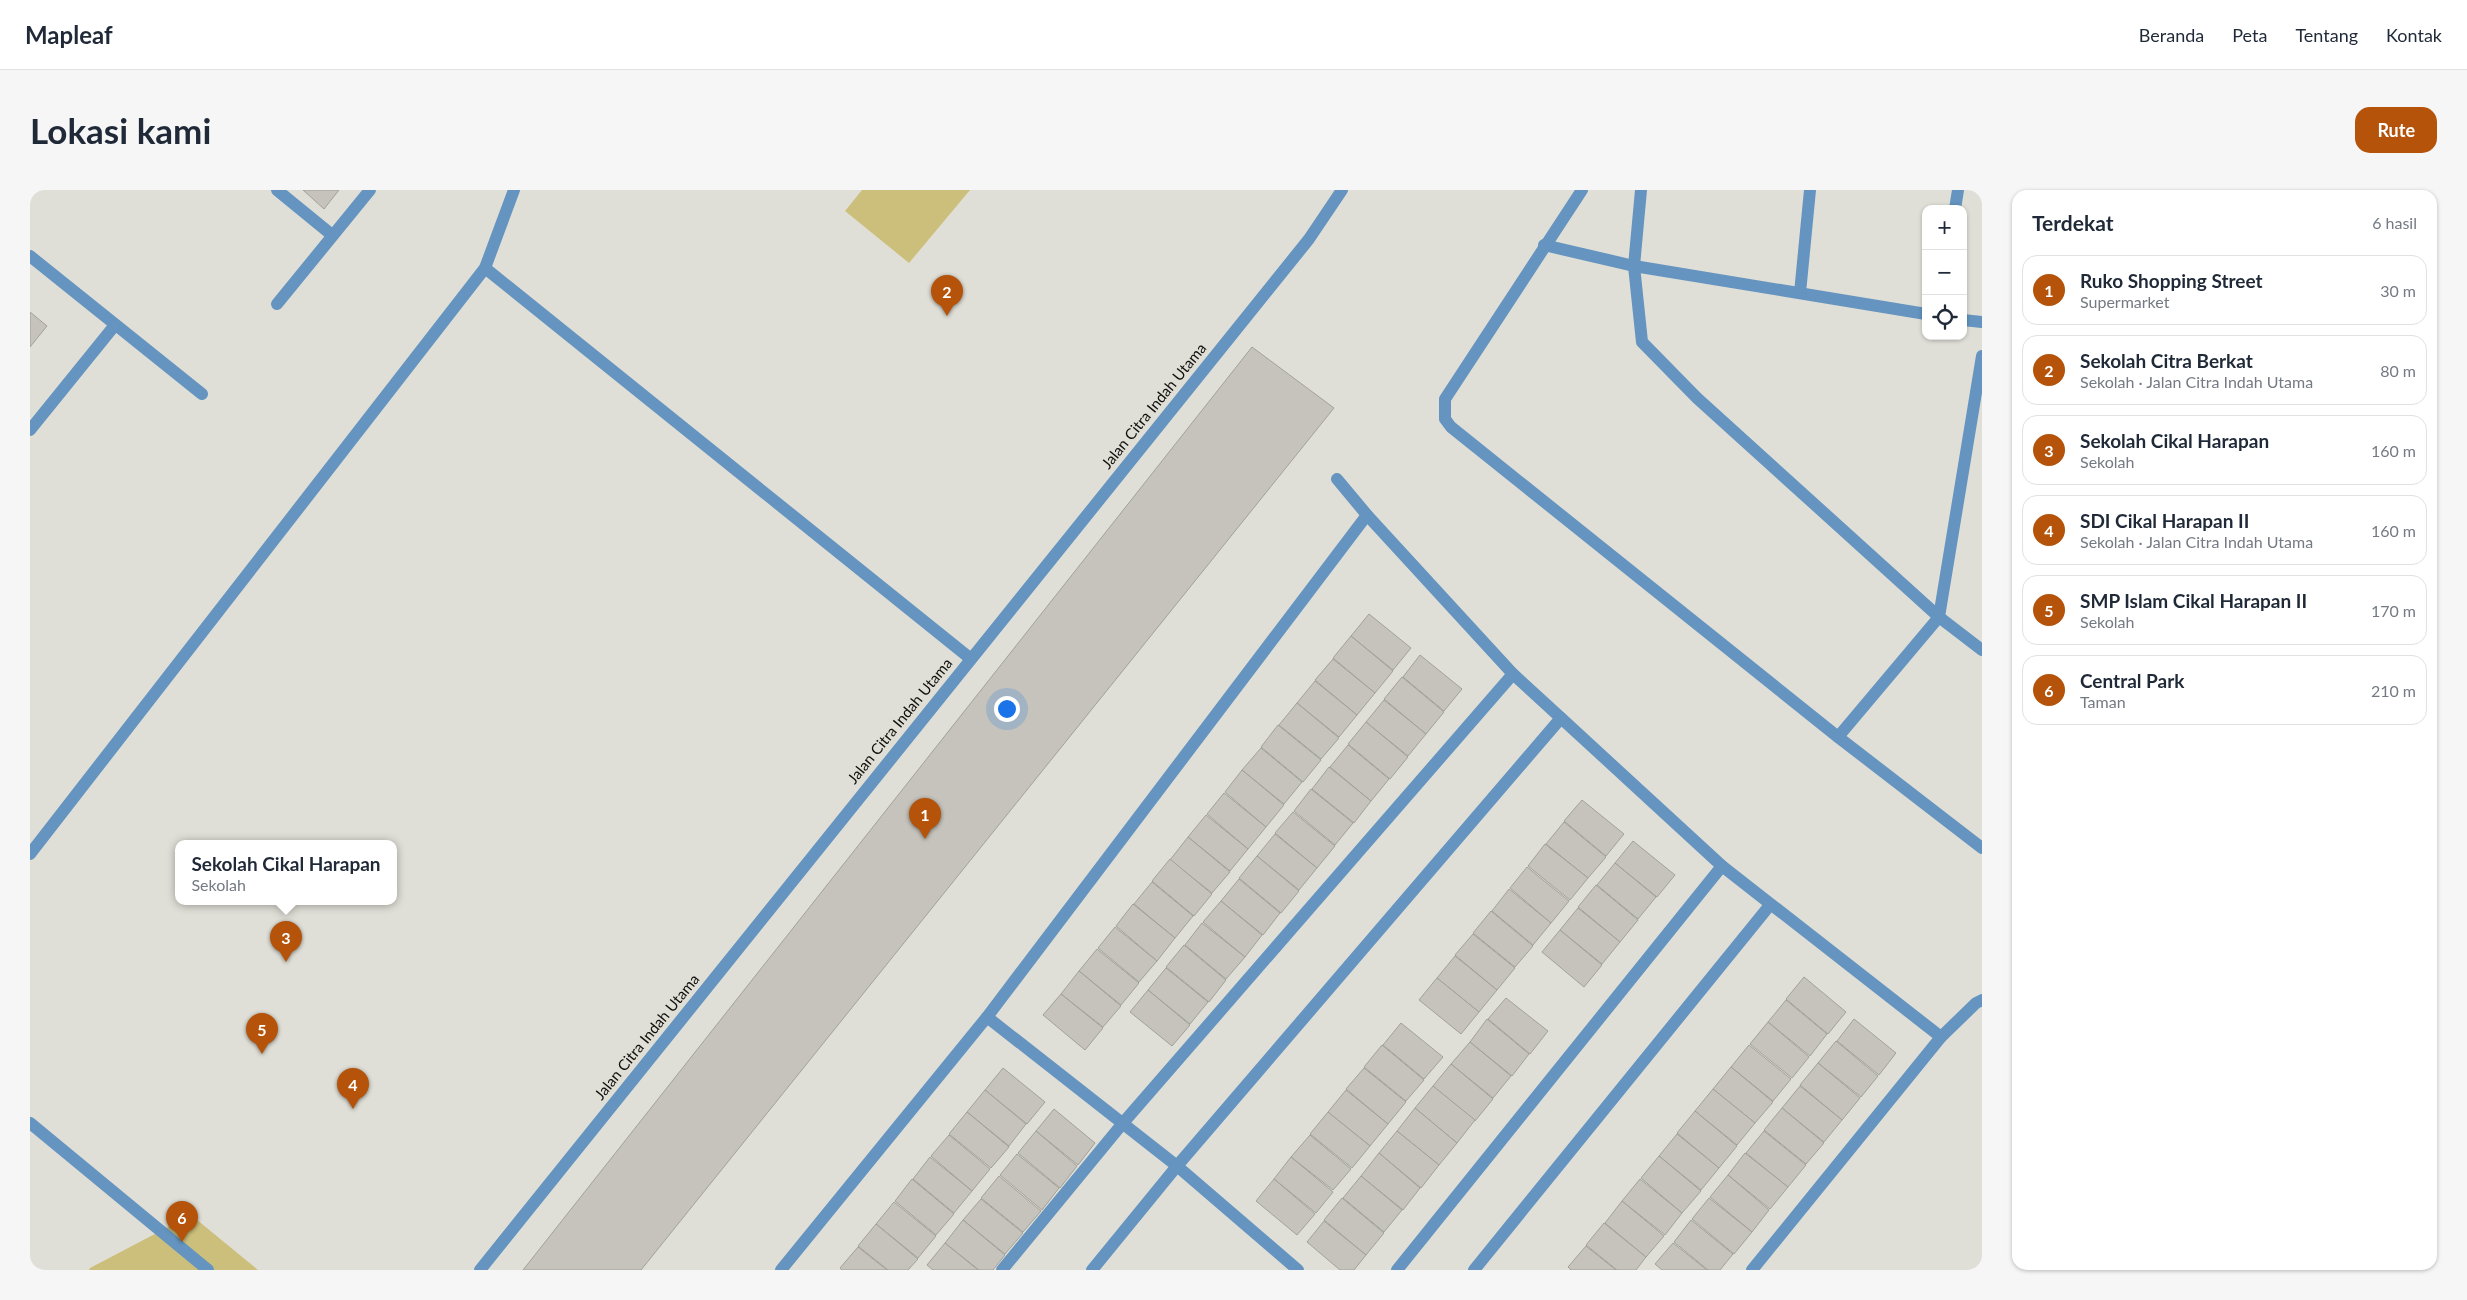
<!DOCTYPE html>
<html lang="id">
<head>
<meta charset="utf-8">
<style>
  body { margin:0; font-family:Lato,sans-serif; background:#f6f6f7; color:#1f2937 }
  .controls { position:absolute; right:15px; top:15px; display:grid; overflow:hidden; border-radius:10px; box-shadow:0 1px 4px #0004 }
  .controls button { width:45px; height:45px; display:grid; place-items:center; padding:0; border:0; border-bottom:1px solid #e0e1e3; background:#fff; color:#1f2937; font:25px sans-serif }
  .you { position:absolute; left:976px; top:518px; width:18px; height:18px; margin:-12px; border:4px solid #fff; border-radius:50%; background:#1a73e8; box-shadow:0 0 0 8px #1a73e833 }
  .badge { display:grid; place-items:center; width:32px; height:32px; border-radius:50%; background:#b45309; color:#fff; font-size:16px; font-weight:700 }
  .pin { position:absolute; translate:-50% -41px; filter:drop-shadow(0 1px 2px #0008) }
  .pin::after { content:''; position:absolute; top:26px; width:18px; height:15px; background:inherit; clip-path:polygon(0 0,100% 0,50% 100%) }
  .popup { position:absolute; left:145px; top:650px; width:222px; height:65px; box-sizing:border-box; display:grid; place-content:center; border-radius:10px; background:#fff; filter:drop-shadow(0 1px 4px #0005); font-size:16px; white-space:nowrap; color:#747a83 }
  .popup b { font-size:19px; color:#1f2937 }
  .popup::after { content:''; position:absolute; left:50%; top:100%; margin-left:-10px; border:10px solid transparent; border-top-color:#fff }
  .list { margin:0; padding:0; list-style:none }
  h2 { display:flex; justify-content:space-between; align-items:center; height:65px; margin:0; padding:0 20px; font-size:21px }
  h2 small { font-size:16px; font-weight:400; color:#747a83 }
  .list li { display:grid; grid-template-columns:32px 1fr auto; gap:15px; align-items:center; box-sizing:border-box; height:70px; margin:0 10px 10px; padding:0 10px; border:1px solid #e0e1e3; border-radius:15px }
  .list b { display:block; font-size:19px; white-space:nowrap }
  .list p { margin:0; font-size:16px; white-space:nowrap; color:#747a83 }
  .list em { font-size:16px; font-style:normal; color:#747a83 }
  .icon { flex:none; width:28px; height:28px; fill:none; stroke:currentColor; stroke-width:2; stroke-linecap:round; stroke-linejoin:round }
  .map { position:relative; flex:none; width:1952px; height:1080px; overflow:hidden; border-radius:15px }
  header { display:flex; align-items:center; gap:30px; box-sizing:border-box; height:70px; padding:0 25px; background:#fff; border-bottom:1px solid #e0e1e3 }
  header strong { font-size:24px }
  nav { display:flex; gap:28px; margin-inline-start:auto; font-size:18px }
  .intro { display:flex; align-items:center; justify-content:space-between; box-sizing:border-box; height:120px; padding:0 30px }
  h1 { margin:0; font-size:35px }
  .button { padding:12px 22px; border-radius:15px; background:#b45309; color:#fff; font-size:18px; font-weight:700 }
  main { display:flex; gap:30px; padding:0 30px }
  aside { flex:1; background:#fff; border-radius:15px; box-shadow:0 1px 4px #0004 }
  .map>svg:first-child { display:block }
  .green { fill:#ccbf7c }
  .building { fill:#c5c3bb; stroke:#a2a199 }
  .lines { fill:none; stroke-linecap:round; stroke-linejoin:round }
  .lane { stroke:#6494bf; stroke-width:12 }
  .street { stroke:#6494bf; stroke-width:12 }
  .labels { text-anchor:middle; stroke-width:4; stroke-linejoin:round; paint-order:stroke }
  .street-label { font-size:15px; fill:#100f0c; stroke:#e0dfd7 }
</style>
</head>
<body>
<header>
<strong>Mapleaf</strong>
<nav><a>Beranda</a><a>Peta</a><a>Tentang</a><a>Kontak</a></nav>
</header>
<div class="intro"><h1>Lokasi kami</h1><a class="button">Rute</a></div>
<main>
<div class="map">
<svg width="1952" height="1080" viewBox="0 0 1952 1080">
  <rect width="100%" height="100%" fill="#e0dfd7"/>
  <g class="green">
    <path d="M832,0h108l-61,73 -64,-52z"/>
    <path d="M161,1025l67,55h-169l1,-2z"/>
  </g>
  <g class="building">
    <path d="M273,0h36l-15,19z"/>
    <path d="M0,122l17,14 -17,21z"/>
    <path d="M1222,157l82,61 -693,862h-118z"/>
    <path d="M1339,424l42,34 -18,22 -42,-34z"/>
    <path d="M1321,446l42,35 -18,22 -42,-35z"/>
    <path d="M1390,465l42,34 -18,22 -41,-34z"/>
    <path d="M1303,469l42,34 -18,22 -42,-35z"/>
    <path d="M1372,487l42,35 -18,22 -42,-35z"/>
    <path d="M1285,491l42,34 -18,22 -42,-34z"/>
    <path d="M1354,510l42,34 -18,22 -42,-34z"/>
    <path d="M1267,513l42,35 -18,21 -42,-34z"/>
    <path d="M1336,532l42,35 -18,22 -42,-35z"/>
    <path d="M1248,535l43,35 -18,22 -42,-35z"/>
    <path d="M1318,555l41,34 -18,22 -41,-34z"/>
    <path d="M1231,558l41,34 -18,22 -42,-34z"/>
    <path d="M1299,577l42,34 -17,22 -42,-34z"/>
    <path d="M1212,580l42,35 -18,22 -41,-35z"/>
    <path d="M1281,599l42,34 -18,22 -41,-34z"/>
    <path d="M1194,603l42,34 -18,22 -41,-35z"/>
    <path d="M1552,610l42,34 -18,22 -42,-35z"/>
    <path d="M1263,622l42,34 -18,22 -42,-35z"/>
    <path d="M1176,625l42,34 -18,22 -42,-34z"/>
    <path d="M1534,632l42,35 -18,21 -42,-34z"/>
    <path d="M1245,644l42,34 -18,22 -42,-34z"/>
    <path d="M1158,647l42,35 -18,21 -42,-33z"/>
    <path d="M1603,651l42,34 -18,22 -42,-34z"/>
    <path d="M1515,654l43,34 -18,22 -42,-34z"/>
    <path d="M1227,666l42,35 -18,22 -42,-35z"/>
    <path d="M1140,669l42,35 -18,22 -42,-35z"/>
    <path d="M1585,673l41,34 -18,22 -41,-34z"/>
    <path d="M1497,677l42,34 -18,22 -41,-35z"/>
    <path d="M1209,689l41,34 -17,22 -42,-34z"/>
    <path d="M1122,692l41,34 -18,22 -41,-34z"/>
    <path d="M1566,695l42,35 -18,22 -42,-35z"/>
    <path d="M1479,699l42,34 -18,22 -41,-34z"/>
    <path d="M1191,711l41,34 -17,22 -42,-35z"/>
    <path d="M1103,714l42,34 -18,23 -41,-35z"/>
    <path d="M1548,718l42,34 -18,22 -42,-34z"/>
    <path d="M1461,721l42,35 -18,21 -42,-34z"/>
    <path d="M1172,733l43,34 -19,22 -41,-34z"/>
    <path d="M1085,737l42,34 -18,21 -41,-34z"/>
    <path d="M1530,740l42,35 -18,22 -42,-35z"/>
    <path d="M1443,744l42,34 -18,22 -42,-35z"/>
    <path d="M1154,755l42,35 -17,22 -43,-35z"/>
    <path d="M1067,759l42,34 -18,22 -42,-34z"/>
    <path d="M1425,766l42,34 -18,22 -42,-34z"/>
    <path d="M1136,778l42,34 -18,22 -42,-34z"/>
    <path d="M1049,781l42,35 -18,21 -42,-33z"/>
    <path d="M1774,787l42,35 -18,22 -42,-35z"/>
    <path d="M1407,788l42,34 -18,22 -42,-34z"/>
    <path d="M1118,800l42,35 -18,21 -42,-34z"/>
    <path d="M1031,804l42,34 -18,22 -42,-35z"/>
    <path d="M1476,808l42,33 -18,23 -42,-35z"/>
    <path d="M1756,810l41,34 -17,22 -42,-34z"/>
    <path d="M1457,829l42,35 -17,22 -42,-34z"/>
    <path d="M1824,829l42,34 -17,22 -42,-34z"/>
    <path d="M1738,832l41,35 -17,21 -42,-34z"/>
    <path d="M1371,833l42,34 -19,22 -41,-34z"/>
    <path d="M1806,851l42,35 -17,21 -43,-34z"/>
    <path d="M1440,852l41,34 -18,22 -42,-34z"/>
    <path d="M1352,855l42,35 -18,21 -42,-34z"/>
    <path d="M1719,855l42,34 -18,22 -42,-34z"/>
    <path d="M1788,873l42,35 -18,22 -42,-35z"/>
    <path d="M1421,874l42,35 -18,22 -42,-35z"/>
    <path d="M1701,877l42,35 -18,21 -42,-34z"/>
    <path d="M973,878l42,34 -18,22 -42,-34z"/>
    <path d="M1334,878l42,34 -18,22 -42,-35z"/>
    <path d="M1403,896l42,34 -18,23 -42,-35z"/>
    <path d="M1770,896l42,34 -18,22 -42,-34z"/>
    <path d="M1683,899l42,34 -18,22 -42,-34z"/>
    <path d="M955,900l41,34 -17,22 -42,-34z"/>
    <path d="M1316,900l42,34 -18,22 -42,-34z"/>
    <path d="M1385,918l42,35 -18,22 -42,-34z"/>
    <path d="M1752,918l42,35 -18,21 -42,-34z"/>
    <path d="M1024,919l41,34 -17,22 -42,-34z"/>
    <path d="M1665,921l42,35 -18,22 -42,-35z"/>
    <path d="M937,922l42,35 -18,21 -42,-34z"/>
    <path d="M1298,922l42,34 -18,22 -42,-34z"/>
    <path d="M1006,941l41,35 -17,22 -42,-35z"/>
    <path d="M1367,941l42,34 -18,23 -42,-35z"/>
    <path d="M1734,941l42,34 -18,22 -42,-34z"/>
    <path d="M1647,944l42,34 -18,22 -42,-34z"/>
    <path d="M919,945l41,34 -18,22 -41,-35z"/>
    <path d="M1280,945l41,34 -18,21 -42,-33z"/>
    <path d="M1349,963l41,35 -17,22 -42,-34z"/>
    <path d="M1715,963l43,34 -18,22 -42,-34z"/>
    <path d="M987,964l42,34 -17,22 -42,-35z"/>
    <path d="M1629,966l42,35 -19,22 -41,-35z"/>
    <path d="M900,967l42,34 -18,22 -41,-34z"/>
    <path d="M1261,967l42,35 -17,21 -42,-34z"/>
    <path d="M1698,985l41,35 -17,22 -42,-35z"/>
    <path d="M969,986l42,35 -18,21 -42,-34z"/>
    <path d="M1331,986l41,34 -18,22 -41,-34z"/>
    <path d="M882,989l42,35 -18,21 -41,-34z"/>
    <path d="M1244,989l41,35 -18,21 -41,-34z"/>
    <path d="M1610,989l42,34 -17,22 -43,-34z"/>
    <path d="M1312,1008l42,35 -18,22 -42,-35z"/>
    <path d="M1679,1008l43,34 -18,22 -42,-35z"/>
    <path d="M951,1009l42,34 -18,21 -42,-34z"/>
    <path d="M1592,1011l42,35 -18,21 -41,-34z"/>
    <path d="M864,1012l42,34 -18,22 -42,-34z"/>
    <path d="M933,1030l42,35 -12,15h-14l-34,-27z"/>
    <path d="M1661,1030l42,34 -13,16h-12l-34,-28z"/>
    <path d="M1294,1031l42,34 -12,15h-14l-33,-28z"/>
    <path d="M1574,1033l42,34 -10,13h-19l-31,-25z"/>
    <path d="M846,1034l42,35 -10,11h-20l-30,-24z"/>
    <path d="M915,1053l33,27h-45l-6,-5z"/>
    <path d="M1643,1053l34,27h-45l-7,-6z"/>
    <path d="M1556,1056l30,24h-45l-3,-3z"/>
    <path d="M828,1057l29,23h-45l-2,-2z"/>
  </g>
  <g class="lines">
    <g class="lane">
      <path d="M455,78l29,-78"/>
      <path d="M0,664l455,-586 486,391"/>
      <path d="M0,933l178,147"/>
    </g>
    <g class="street">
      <path d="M247,0l55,45"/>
      <path d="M1552,0l-137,209v20l6,8 387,310 144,111"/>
      <path d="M1611,0l-7,76 8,76 55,56 242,219 43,33"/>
      <path d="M1925,19l3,-19"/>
      <path d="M1514,55l90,21 292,48"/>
      <path d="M0,66l172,138"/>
      <path d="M1770,103l10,-103"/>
      <path d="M247,114l93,-114"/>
      <path d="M1933,130l19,2"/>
      <path d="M0,240l85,-105"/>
      <path d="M1307,289l30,36 146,159 48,44 161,148 219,171"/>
      <path d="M1808,547l101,-120 43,-261"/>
      <path d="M957,827l190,149 121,104"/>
      <path d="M450,1080l829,-1031 33,-49"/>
      <path d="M751,1080l206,-253 380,-502"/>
      <path d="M972,1080l121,-147 390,-449"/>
      <path d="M1062,1080l85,-104 384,-448"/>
      <path d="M1367,1080l325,-404"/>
      <path d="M1444,1080l296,-365"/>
      <path d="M1722,1080l189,-233 35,-34 6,-3"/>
    </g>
  </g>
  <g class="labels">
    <g class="street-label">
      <text transform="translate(1124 216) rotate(-51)" y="5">Jalan Citra Indah Utama</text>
      <text transform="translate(870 531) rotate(-51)" y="5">Jalan Citra Indah Utama</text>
      <text transform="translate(617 847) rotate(-51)" y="5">Jalan Citra Indah Utama</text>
    </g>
  </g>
</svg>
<div class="controls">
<button>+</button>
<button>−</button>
<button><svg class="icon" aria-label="locate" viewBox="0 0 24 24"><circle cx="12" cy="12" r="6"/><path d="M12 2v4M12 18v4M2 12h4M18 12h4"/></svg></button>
</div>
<div class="you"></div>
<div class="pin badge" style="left:895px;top:649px">1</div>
<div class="pin badge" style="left:917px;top:126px">2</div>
<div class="pin badge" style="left:256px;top:772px">3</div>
<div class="popup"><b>Sekolah Cikal Harapan</b>Sekolah</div>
<div class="pin badge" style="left:323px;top:919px">4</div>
<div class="pin badge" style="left:232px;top:864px">5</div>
<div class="pin badge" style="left:152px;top:1052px">6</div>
</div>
<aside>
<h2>Terdekat<small>6 hasil</small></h2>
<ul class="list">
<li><span class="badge">1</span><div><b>Ruko Shopping Street</b><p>Supermarket</p></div><em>30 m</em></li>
<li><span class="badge">2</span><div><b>Sekolah Citra Berkat</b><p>Sekolah · Jalan Citra Indah Utama</p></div><em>80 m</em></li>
<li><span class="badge">3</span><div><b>Sekolah Cikal Harapan</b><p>Sekolah</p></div><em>160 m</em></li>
<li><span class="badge">4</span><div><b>SDI Cikal Harapan II</b><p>Sekolah · Jalan Citra Indah Utama</p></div><em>160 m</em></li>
<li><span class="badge">5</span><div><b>SMP Islam Cikal Harapan II</b><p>Sekolah</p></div><em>170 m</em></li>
<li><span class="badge">6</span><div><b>Central Park</b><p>Taman</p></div><em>210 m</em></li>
</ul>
</aside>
</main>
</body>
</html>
